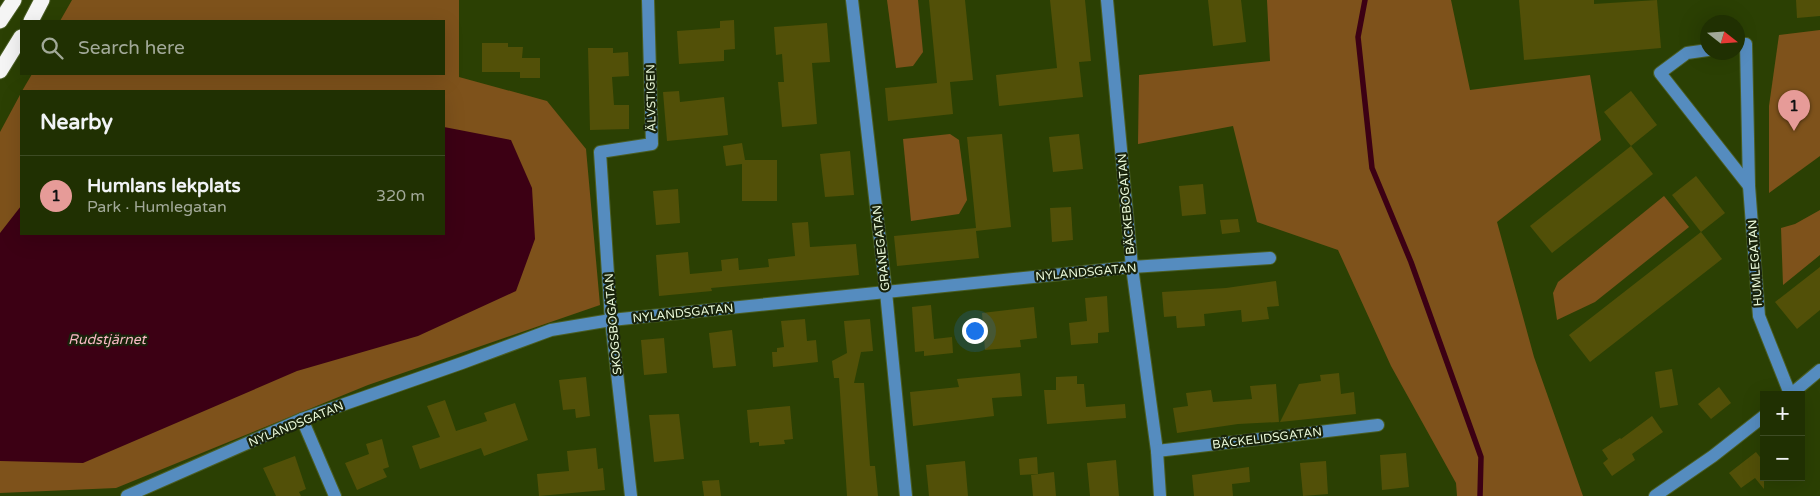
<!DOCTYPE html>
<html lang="en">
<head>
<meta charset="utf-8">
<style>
  body { margin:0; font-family:"Varela Round",sans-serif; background:#2d3c11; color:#f1f3f6 }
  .controls { position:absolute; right:15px; bottom:15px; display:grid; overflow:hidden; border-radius:0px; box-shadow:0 5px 20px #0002 }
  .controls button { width:45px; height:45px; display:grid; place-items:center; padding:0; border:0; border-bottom:1px solid #3d4b24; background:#203002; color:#f1f3f6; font:25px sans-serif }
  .compass { position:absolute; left:1700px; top:15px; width:45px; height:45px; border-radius:50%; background:#203002; box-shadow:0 5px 20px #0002; rotate:107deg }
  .you { position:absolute; left:974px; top:330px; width:18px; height:18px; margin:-12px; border:4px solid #fff; border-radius:50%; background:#1a73e8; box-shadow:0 0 0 8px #1a73e833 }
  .badge { display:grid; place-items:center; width:32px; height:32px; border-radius:50%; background:#e69b98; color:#111; font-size:16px; font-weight:700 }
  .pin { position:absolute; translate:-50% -41px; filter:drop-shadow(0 1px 2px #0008) }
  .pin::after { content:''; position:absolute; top:26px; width:18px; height:15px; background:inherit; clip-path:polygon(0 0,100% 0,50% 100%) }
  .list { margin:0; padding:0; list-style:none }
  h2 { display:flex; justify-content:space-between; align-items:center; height:65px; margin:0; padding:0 20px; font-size:21px }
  h2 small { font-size:16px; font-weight:400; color:#a2a999 }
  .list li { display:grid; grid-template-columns:32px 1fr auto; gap:15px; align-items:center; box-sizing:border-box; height:80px; padding:0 20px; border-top:1px solid #3d4b24 }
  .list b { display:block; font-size:19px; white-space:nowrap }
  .list p { margin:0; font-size:16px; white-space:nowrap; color:#a2a999 }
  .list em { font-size:16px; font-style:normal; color:#a2a999 }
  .icon { flex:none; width:28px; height:28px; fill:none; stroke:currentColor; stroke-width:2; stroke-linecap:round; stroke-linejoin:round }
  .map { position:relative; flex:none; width:1820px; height:496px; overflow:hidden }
  .search { position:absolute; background:#203002; box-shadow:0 5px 20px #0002; left:20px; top:20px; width:425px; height:55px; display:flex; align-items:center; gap:12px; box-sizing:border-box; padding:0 18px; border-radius:0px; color:#a2a999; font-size:19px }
  .panel { position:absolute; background:#203002; box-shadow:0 5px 20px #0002; left:20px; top:90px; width:425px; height:145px; border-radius:0px }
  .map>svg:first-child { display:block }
  .green { fill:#7e521b }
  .water { fill:#3c0014 }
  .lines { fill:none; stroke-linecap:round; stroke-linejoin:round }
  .stream { stroke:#3c0014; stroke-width:5.5 }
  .building { fill:#525008 }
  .minor-casing { stroke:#4a5e25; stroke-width:14 }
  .highway-casing { stroke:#4a5e25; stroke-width:17 }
  .minor { stroke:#558cbf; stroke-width:12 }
  .highway { stroke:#f5f5f5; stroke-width:15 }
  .labels { text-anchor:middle; stroke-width:4.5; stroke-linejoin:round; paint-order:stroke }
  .street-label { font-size:12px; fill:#eaf9da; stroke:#19230b }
  .water-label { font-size:14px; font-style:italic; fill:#f8b9c4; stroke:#19230b }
</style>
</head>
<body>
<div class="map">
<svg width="1820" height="496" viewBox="0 0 1820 496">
  <rect width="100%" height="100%" fill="#2b4003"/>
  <g class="green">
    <path d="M72,0h387v77l88,24 39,48 14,156 -232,80 -252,103 -116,5v-361l21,-39v141h423v-143h-422l10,-17h412v-53h-384z"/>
    <path d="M887,0h31l5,52 -10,14 -17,2z"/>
    <path d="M1267,0h184l19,90 120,-15 11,65 -104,82 37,135 49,139h-126l-1,-13 -65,-117 -53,-116 -81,-28 -24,-96 -95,18 1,-69 131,-14z"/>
    <path d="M1820,30v126l-51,37v-87l10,-71z"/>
    <path d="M950,134l9,6 8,60 -8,14 -48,7 -8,-82z"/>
    <path d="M1664,196l25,31 -94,75 -38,18 -4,-27 5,-11z"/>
    <path d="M1820,210v45l-37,30 -2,-57 14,-4z"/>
  </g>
  <path class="water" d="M444,127l67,13 21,48 3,51 -19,52 -98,45 -121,35 -214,92 -83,-2v-228l21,-27v28h423z"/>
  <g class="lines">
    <path class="stream" d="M1365,0l-7,37 14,131 39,94 70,195 -1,39"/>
  </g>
  <g class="building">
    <path d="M929,0h36l8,80 -23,2 3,32 -65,7 -3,-33 52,-5z"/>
    <path d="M1050,0h35l6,61 -12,1 4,35 -84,9 -3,-31 61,-7z"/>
    <path d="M1208,0h33l5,42 -33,4z"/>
    <path d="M1519,0h75v4l63,-4 4,48 -137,12z"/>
    <path d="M1796,0h24v16l-23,2z"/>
    <path d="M734,20l1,29 -11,1v11l-45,3 -2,-33 43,-3v-7z"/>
    <path d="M827,23l3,39 -18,1 5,61 -35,3 -4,-45h6l-2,-28 -6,1 -2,-28z"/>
    <path d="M482,43h26v4h15l-1,11h18v20h-20v-6h-38z"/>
    <path d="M588,48h25v5l15,-1 1,24 -17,1 2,28h15v24l-39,1z"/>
    <path d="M679,91l1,11 44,-5 4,38 -61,6 -4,-49z"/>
    <path d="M1631,91l26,34 -26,21 -27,-34z"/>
    <path d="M1002,134l9,93 -35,4 3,27 -82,8 -3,-30 82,-8 -9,-91z"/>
    <path d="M1079,134l4,35 -30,3 -4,-35z"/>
    <path d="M742,143l3,17h32v41h-35v-37l-16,2 -3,-20z"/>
    <path d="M1631,146l22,28 -101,79 -22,-27z"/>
    <path d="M850,151l4,44 -29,2 -5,-43z"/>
    <path d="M1696,176l29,37 -24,19 -29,-37z"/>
    <path d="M1203,184l3,30 -24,2 -3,-30z"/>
    <path d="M678,189l2,34 -24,2 -3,-34z"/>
    <path d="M1071,207l2,33 -21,2 -2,-34z"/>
    <path d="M1238,219l2,13 -18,2 -2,-14z"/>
    <path d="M808,222l2,25 46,-3 3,31 -148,13 1,3 -53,5 -3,-41 32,-3 2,22 32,-3 -1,-11 17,-2 1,12 30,-3 -1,-8 27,-3 -3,-33z"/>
    <path d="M1701,232l21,27 -132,103 -21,-27z"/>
    <path d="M1820,267v43l-23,19 -22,-27z"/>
    <path d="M1276,281l3,25 -12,1 2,12 -27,3 -1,-12 -37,4 1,12 -28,2 -1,-12 -12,1 -2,-25 64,-4z"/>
    <path d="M1107,296l2,36 -11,1v10l-27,2 -2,-22 18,-2 -2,-23z"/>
    <path d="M931,305l3,34 18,-2 1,16 -29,3v-5l-9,1 -3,-45z"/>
    <path d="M1034,307l3,31 -17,2 1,7 -36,3 -3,-37z"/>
    <path d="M805,319l2,22 9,-1 2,22 -45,5 -1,-15h5v-4l7,-1 -3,-26z"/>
    <path d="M870,319l3,32 -12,1 -7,31h10l6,83h5l3,30h-31l-8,-118h-5l-2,-17 15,-8 -3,-32z"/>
    <path d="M732,330l4,36 -23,2 -4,-35z"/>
    <path d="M664,338l3,35 -23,2 -3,-35z"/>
    <path d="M1672,369l6,36 -18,3 -5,-36z"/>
    <path d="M1020,373l2,23 -30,2 2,18 -81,10 -3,-34 49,-5 -2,-8z"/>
    <path d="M1339,373l2,21 13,-2 2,22 -76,8 19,-38 22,-3 -1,-6z"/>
    <path d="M1077,376v8h7l2,23 39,-3 1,14 -79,6 -3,-34h12v-13z"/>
    <path d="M586,377l4,39 -14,2 -1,-9 -12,1 -4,-30z"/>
    <path d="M1276,384l3,38 -41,2 -61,9 -4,-25 15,-2 -2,-13 25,-3 2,12 39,-3 -2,-13z"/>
    <path d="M1719,387l12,16 -20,16 -13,-15z"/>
    <path d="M445,400l11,31 31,-10 -3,-8 31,-10 13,37 -44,16 -3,-8 -61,21 -8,-23 28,-9 -13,-31z"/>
    <path d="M790,406l3,33 -9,1 1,4 -26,2v-4l-9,1 -3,-33z"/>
    <path d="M679,414l5,45 -30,3 -5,-47z"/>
    <path d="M1652,416l11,16 -31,22 3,6 -23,16 -9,-13 5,-4 -6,-9 18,-12 1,1z"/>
    <path d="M382,439l7,28 -6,2 4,8 -30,13 -12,-27 24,-9 -3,-10z"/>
    <path d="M596,448l2,21 5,-1 2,22 -66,6 -2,-22 32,-3 -2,-20z"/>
    <path d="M1756,452l8,10v27l-9,-11 -14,10 -12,-15z"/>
    <path d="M1406,453l3,34 -27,3 -2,-35z"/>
    <path d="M295,456l11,33 -7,3 2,4h-25l-13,-28z"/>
    <path d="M1037,457l1,17 -18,1 -1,-16z"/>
    <path d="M1116,460l3,36h-29l-3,-33z"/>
    <path d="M965,461l3,35h-39l-3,-31z"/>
    <path d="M1326,461l2,33 -25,2 -3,-33z"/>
    <path d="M1249,467l1,15 -18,2 1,12h-39l-2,-21z"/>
    <path d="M1054,472l2,24h-23l-2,-21z"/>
    <path d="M719,480l2,16h-17l-2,-15z"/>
  </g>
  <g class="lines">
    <defs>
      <g id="minor">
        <path d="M852,0l34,292 20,204"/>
        <path d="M1107,0l25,267 25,184 3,45"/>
        <path d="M1738,45l8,-1 3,142 10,130 31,78"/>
        <path d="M1708,50l-21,3 -27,20 89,113"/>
        <path d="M1790,395l30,-25"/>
        <path d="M302,419l33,77"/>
        <path d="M1157,451l221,-26"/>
        <path d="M127,496l175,-77 160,-56 89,-33 60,-10 275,-28 246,-25 138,-9"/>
        <path d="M631,496l-20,-176 -11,-168 52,-8 -4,-144"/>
        <path d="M1655,496l58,-40 51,-40"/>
      </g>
      <g id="highway">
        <path d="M0,21l14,-21"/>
        <path d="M31,21l11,-21"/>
        <path d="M0,71l21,-34"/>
      </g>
    </defs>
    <use href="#minor" class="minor-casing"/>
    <use href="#highway" class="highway-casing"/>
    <use href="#minor" class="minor"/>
    <use href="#highway" class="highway"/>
  </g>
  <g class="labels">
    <g class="street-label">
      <text transform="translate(651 98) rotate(-91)" y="4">ÄLVSTIGEN</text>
      <text transform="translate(1126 204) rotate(-95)" y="4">BÄCKEBOGATAN</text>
      <text transform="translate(881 248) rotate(-96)" y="4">GRANEGATAN</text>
      <text transform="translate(1755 263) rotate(-94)" y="4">HUMLEGATAN</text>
      <text transform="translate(1086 272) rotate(-5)" y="4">NYLANDSGATAN</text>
      <text transform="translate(683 313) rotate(-6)" y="4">NYLANDSGATAN</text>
      <text transform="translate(613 324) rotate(-95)" y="4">SKOGSBOGATAN</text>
      <text transform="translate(296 424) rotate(-22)" y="4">NYLANDSGATAN</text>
      <text transform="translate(1267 438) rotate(-7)" y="4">BÄCKELIDSGATAN</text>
    </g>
    <g class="water-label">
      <text x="107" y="344">Rudstjärnet</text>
    </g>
  </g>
</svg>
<div class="controls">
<button>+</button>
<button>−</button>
</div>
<svg class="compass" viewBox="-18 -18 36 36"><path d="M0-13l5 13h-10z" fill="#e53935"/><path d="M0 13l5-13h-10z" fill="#a2a999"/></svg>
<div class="you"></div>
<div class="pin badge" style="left:1794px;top:131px">1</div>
<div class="search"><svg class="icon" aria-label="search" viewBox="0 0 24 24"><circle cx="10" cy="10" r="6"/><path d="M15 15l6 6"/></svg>Search here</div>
<section class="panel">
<h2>Nearby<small></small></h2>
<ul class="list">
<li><span class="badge">1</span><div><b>Humlans lekplats</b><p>Park · Humlegatan</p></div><em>320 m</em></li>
</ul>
</section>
</div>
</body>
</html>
